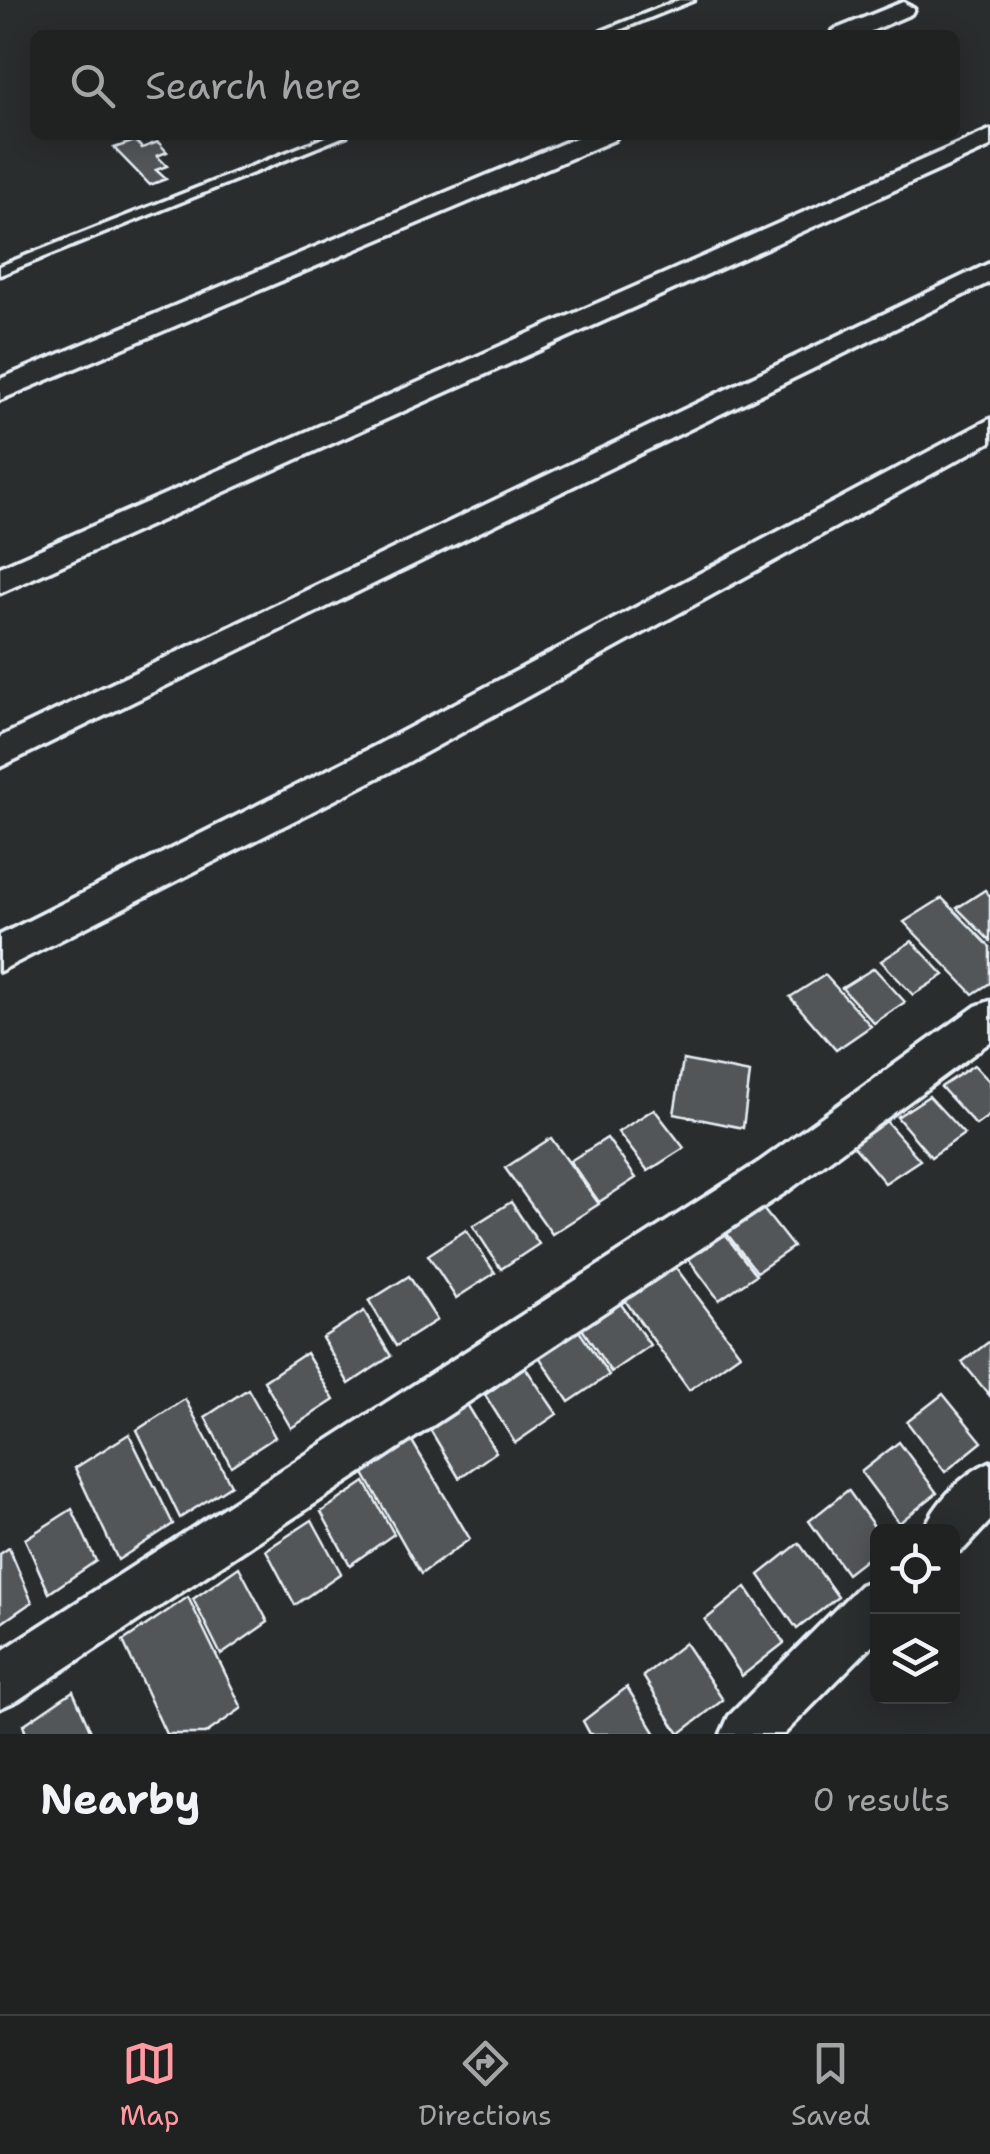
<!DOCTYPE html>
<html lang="en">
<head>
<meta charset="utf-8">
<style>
  body { margin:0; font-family:"Shantell Sans",sans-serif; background:#282a2a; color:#f1f3f6 }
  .controls { position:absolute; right:30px; bottom:30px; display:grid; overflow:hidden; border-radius:15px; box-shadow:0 5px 25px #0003 }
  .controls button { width:90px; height:90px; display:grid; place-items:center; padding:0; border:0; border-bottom:2px solid #3d3f40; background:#202222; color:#f1f3f6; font:50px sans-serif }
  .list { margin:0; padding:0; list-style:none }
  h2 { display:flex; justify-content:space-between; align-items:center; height:130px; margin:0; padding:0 40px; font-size:42px }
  h2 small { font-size:32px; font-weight:400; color:#a2a4a5 }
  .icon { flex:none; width:55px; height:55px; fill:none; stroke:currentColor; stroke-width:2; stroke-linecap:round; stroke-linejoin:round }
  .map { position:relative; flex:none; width:990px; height:1734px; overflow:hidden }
  .search { position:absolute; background:#202222; box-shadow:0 5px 25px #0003; left:30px; right:30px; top:30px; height:110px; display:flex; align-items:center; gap:25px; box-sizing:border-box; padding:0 35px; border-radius:15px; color:#a2a4a5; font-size:38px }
  .sheet { height:280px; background:#202222 }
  nav { display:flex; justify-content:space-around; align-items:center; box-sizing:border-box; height:140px; border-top:2px solid #3d3f40; background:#202222; font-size:28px; color:#a2a4a5 }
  nav a { display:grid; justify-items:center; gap:5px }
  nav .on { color:#ff9aa2 }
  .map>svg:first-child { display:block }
  .building { fill:#535759; stroke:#e8f1f8; stroke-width:2.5 }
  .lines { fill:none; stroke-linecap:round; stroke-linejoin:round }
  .lane-casing { stroke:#e8f1f8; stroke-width:7 }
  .street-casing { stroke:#e8f1f8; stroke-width:7 }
  .lane { fill:#2a2d2e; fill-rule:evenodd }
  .street { fill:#2a2d2e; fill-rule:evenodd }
</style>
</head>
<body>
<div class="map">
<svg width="990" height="1734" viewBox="0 0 990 1734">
  <rect width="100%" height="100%" fill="#2a2d2e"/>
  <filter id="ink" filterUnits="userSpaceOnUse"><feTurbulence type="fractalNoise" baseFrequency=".01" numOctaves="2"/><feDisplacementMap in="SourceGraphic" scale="20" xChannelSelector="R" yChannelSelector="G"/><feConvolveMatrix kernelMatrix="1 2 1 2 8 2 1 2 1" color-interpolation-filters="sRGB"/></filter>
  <g filter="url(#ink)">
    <g class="building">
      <path d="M135,141l7,7 16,-6 9,10 -10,4 10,10 -11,4 10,9 -16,6 -36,-37z"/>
      <path d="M985,890l5,6v45l-33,-33z"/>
      <path d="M942,898l48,49v36l-17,11 -69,-72z"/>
      <path d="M912,941l32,34 -31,20 -32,-34z"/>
      <path d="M874,968l31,34 -31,21 -32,-35z"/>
      <path d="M825,975l46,51 -35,24 -46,-53z"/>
      <path d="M683,1060l67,13 -7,55 -69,-14z"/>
      <path d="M974,1065l16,17v33l-14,10 -35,-38z"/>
      <path d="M929,1096l35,38 -33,23 -34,-40z"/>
      <path d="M654,1109l30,39 -36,23 -30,-39z"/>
      <path d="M886,1121l34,39 -35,23 -33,-39z"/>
      <path d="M551,1138l48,66 -47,30 -47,-66z"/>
      <path d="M607,1138l29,40 -37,24 -29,-41z"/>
      <path d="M511,1202l28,42 -38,25 -28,-43z"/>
      <path d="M760,1205l33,42 -36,25 -33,-42z"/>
      <path d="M466,1230l29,43 -39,25 -28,-43z"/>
      <path d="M723,1232l33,43 -37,25 -32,-43z"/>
      <path d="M674,1265l66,89 -51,36 -65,-91z"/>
      <path d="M409,1276l28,44 -41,26 -27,-45z"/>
      <path d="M618,1300l32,45 -39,27 -31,-46z"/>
      <path d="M364,1311l27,45 -42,28 -27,-46z"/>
      <path d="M577,1328l32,47 -40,27 -31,-47z"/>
      <path d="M990,1341v55l-28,-34z"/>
      <path d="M306,1353l28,47 -43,28 -27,-47z"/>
      <path d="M525,1367l32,47 -42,29 -30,-48z"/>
      <path d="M248,1389l27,48 -44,29 -26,-49z"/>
      <path d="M459,1391l37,61 -37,26 -37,-62z"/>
      <path d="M943,1394l39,48 -37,30 -38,-50z"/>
      <path d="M185,1399l46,86 -51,33 -43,-88z"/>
      <path d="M406,1431l64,108 -49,35 -63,-111z"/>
      <path d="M129,1434l44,90 -55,36 -43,-92z"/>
      <path d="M899,1442l38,51 -38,30 -38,-51z"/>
      <path d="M365,1482l29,52 -44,31 -29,-53z"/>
      <path d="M848,1490l30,42v18l-31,24 -38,-53z"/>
      <path d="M72,1509l24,52 -47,32 -24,-54z"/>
      <path d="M312,1520l29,53 -46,32 -29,-55z"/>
      <path d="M799,1543l39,54 -41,32 -38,-54z"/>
      <path d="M9,1548l23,54 -32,22v-70z"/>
      <path d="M239,1567l29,55 -47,33 -28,-56z"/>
      <path d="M746,1587l38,56 -42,33 -37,-56z"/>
      <path d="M188,1597l54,111 -37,26h-39l-43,-93z"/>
      <path d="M685,1643l38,57 -44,34 -36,-58z"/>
      <path d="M627,1687l29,47h-66l-7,-13z"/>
      <path d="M73,1691l19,43h-66l-3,-9z"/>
    </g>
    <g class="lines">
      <defs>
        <g id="lane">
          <path d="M679,0h15l-87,35h-15z"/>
          <path d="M331,135h16l-347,140v-9z"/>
        </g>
        <g id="street">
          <path d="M903,2l11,7 -3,5 -49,21h-32l4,-5z"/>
          <path d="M990,130v17l-990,446v-26z"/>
          <path d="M583,135h35l-4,5 -614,260v-21z"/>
          <path d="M990,263v19l-990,485v-30z"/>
          <path d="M990,419v23l-589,324 -401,205v-36l375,-189z"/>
          <path d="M990,1001v41l-201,148 -771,510 -18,8v-56l759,-490 217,-156z"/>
          <path d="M990,1462v59l-26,28 -12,5v-22h-29c11,-28 39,-58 67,-70z"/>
          <path d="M878,1578v61l-94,95h-63l8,-18 131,-131z"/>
        </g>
      </defs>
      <use href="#lane" class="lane-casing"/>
      <use href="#street" class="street-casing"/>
      <use href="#lane" class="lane"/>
      <use href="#street" class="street"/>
    </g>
  </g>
</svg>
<div class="controls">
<button><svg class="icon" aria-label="locate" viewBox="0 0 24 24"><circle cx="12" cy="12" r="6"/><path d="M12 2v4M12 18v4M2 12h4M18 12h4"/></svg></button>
<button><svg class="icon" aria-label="layers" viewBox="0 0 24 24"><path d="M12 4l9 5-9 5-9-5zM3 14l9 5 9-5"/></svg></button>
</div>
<div class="search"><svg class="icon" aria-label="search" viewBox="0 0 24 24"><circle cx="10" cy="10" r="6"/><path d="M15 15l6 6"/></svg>Search here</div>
</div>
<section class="sheet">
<h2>Nearby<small>0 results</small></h2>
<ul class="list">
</ul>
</section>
<nav>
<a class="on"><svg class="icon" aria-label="map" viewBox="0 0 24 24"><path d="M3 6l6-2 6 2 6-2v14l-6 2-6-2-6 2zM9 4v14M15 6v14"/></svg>Map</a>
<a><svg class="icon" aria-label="directions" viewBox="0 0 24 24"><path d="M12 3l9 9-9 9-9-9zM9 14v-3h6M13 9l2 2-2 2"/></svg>Directions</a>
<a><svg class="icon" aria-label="saved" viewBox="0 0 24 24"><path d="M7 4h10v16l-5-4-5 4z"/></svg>Saved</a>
</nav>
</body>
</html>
